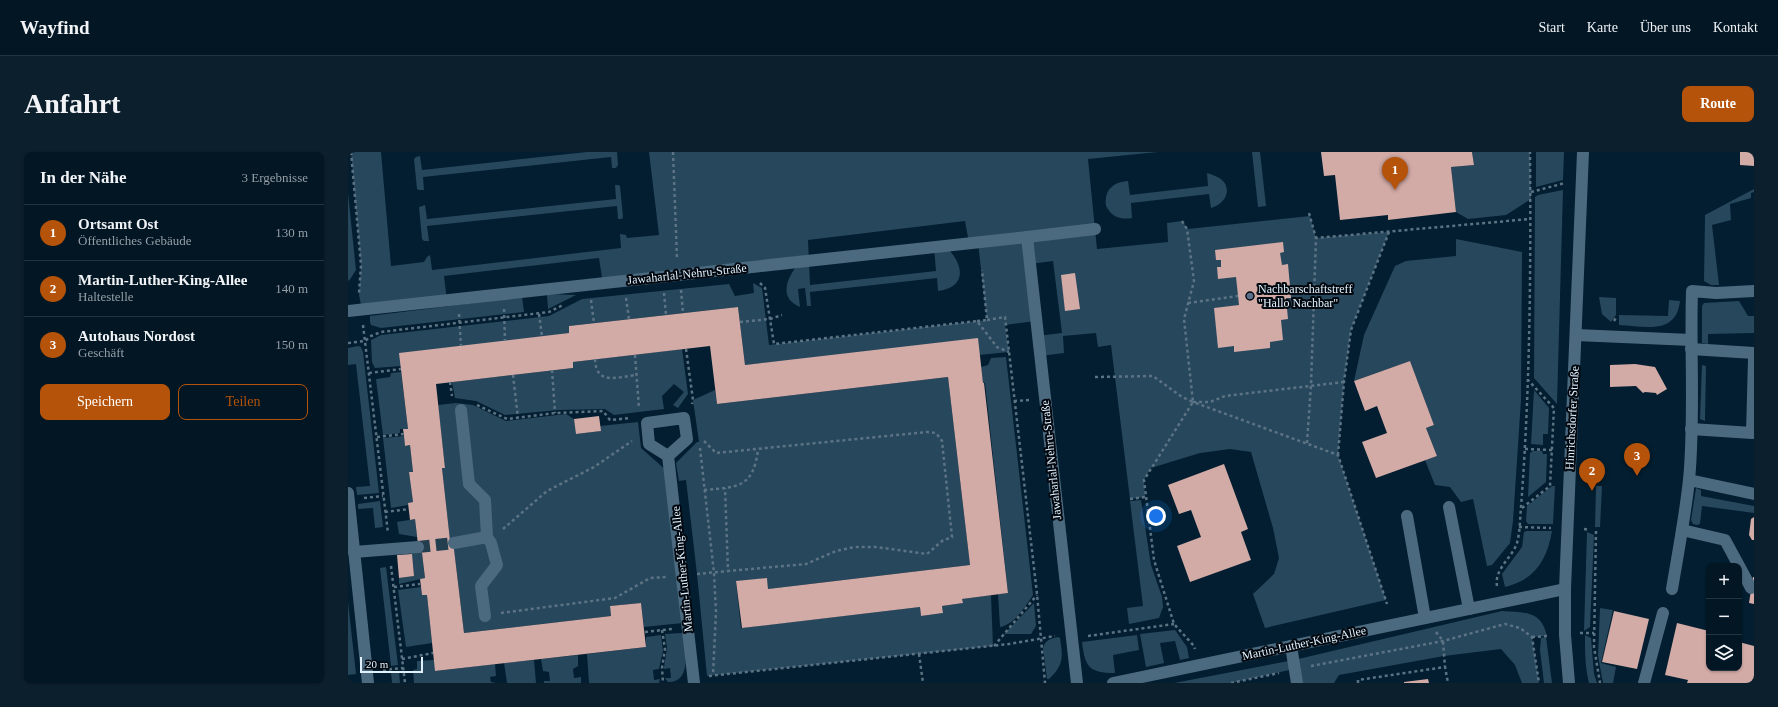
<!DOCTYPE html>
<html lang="de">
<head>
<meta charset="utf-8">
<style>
  body { margin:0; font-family:"Times New Roman",serif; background:#0c1f2c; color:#f1f3f6 }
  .controls { position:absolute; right:12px; bottom:12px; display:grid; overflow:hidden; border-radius:8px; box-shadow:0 1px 3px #0004 }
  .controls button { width:36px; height:36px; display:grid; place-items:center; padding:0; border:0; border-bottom:1px solid #233541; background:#021624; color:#f1f3f6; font:20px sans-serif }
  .scale { position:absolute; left:12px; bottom:10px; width:63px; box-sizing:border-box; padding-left:4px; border:2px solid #e1f2fe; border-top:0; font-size:11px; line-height:14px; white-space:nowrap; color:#e1f2fe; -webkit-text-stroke:3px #01070e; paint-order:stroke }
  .you { position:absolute; left:808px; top:364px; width:14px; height:14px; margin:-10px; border:3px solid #fff; border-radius:50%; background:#1a73e8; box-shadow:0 0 0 6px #1a73e833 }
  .badge { display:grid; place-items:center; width:26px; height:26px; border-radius:50%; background:#b45309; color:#fff; font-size:13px; font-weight:700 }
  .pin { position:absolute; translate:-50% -33px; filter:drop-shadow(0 1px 2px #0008) }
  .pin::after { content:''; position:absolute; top:21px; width:14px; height:12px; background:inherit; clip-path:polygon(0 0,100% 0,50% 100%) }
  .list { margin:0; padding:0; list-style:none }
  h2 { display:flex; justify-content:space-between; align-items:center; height:52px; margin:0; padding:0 16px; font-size:17px }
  h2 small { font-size:13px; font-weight:400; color:#969fa6 }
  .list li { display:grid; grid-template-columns:26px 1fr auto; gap:12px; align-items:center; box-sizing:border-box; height:56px; padding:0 16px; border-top:1px solid #233541 }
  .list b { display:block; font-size:15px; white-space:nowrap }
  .list p { margin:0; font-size:13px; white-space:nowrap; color:#969fa6 }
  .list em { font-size:13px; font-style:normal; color:#969fa6 }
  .actions { display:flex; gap:8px; padding:12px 16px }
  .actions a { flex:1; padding:9px 0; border:1px solid #b45309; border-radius:8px; text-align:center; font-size:14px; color:#b45309 }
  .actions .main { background:#b45309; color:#fff }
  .icon { flex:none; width:22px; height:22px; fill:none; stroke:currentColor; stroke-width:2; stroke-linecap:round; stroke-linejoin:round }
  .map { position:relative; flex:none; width:1406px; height:531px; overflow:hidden; border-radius:8px }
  header { display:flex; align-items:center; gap:24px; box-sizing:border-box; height:56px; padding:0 20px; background:#021624; border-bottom:1px solid #233541 }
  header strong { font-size:19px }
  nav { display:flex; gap:22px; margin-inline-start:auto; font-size:14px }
  .intro { display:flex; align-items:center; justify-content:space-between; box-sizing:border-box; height:96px; padding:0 24px }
  h1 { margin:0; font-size:28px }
  .button { padding:10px 18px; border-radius:8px; background:#b45309; color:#fff; font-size:14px; font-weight:700 }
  main { display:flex; gap:24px; padding:0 24px }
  aside { flex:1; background:#021624; border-radius:8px; box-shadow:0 1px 3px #0004 }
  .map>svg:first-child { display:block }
  .green { fill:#27475d }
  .building { fill:#d2aaa6 }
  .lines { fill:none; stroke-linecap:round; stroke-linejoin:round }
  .minor-tunnel { stroke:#233e4f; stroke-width:12; stroke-dasharray:12 6; stroke-linecap:butt }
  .path { stroke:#5c7383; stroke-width:2.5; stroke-dasharray:3 3; stroke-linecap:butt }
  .minor { stroke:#4c6a7f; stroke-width:12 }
  .service-dot { fill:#5c6f8a; stroke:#01070e; stroke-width:1.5 }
  .labels { text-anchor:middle; stroke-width:4; stroke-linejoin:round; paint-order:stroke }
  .street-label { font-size:12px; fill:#e1f2fe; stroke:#01070e }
  .poi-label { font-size:12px; fill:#e1f2fe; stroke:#01070e; text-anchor:start }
</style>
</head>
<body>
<header>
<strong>Wayfind</strong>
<nav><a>Start</a><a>Karte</a><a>Über uns</a><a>Kontakt</a></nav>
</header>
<div class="intro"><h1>Anfahrt</h1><a class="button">Route</a></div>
<main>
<aside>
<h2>In der Nähe<small>3 Ergebnisse</small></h2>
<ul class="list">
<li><span class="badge">1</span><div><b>Ortsamt Ost</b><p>Öffentliches Gebäude</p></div><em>130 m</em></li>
<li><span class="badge">2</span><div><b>Martin-Luther-King-Allee</b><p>Haltestelle</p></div><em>140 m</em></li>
<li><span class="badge">3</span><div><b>Autohaus Nordost</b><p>Geschäft</p></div><em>150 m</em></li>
</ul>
<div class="actions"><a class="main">Speichern</a><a>Teilen</a></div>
</aside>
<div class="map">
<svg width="1406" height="531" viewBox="0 0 1406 531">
  <rect width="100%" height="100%" fill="#021e30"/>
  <g class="green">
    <path d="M3,0h30l10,114 33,-4 3,-5 3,-2 2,15 189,-22 -1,-14 6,1 1,3 32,-3 -10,-83h509l-70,7 9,90 71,-7 -1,-19 15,-2 6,8 122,-13 6,22 73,-6 -38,98 -7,52 -6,73 48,145 -121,28 -12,-34 21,-20 5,-16 -6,-30 -22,-76 -21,-3 -30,4 -49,15 -7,12 1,17 -15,2 -19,-154 -13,2 -2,-14 -33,3 1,17 -24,3 -3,-20 25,-3 -9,-72 -23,3 6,57 -31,4 4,27 -30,3 -195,6 -39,4 -7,-58 -169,19v7l-168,33 -26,2 -3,-6 -1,-22 10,-5 168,-19 33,-17 147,-15 6,12 19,-3 -1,-10 9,5 7,57 218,-25 -9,-77h-9l-4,-22 -157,19 2,45 126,-14 -2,-24 11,-1c18,16 24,41 -7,45l-1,-13 -127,14 1,14h-4l-2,-18 -7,1 2,18c-23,-9 -12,-31 -1,-44l-196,21 -4,-26 -155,18 3,25 -85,9 -3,-15 2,-30z"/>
    <path d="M239,0h30l1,13 -2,3h-4l-1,-11 -188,20 1,13h-5l-2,-1 -3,-30 2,-2 4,-1 2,14z"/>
    <path d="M904,0h8l6,54 -8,1z"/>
    <path d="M1124,0h58l1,47 -25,16 -38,4 -12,-7 -5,-45 23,-2z"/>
    <path d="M1188,0h28l-1,28 -27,7z"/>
    <path d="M859,21c6,2 13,4 17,9 8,12 -2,23 -13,26l-2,-14 -78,9 1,15c-12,2 -20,-1 -26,-12 -2,-16 7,-24 22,-25l2,14 78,-9z"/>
    <path d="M267,33h3l2,1 3,31 -1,2h-4l-1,-13 -190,20 2,15h-5l-2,-2 -3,-32 6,-2 2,14 189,-20z"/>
    <path d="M1406,37v3l-3,1v5l-21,6 1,16 -19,5 7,60h-8l-7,-4 1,-66z"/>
    <path d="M1215,38l-6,214 -23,-26 1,-181 3,-2z"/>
    <path d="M0,41l8,77 -7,11 -1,-2z"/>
    <path d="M1108,87l66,13 -1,148 -8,121 -3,22 -18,22 -5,1 -14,-67 -12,3 -11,-15 -15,-2 -10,-25 12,-4 -11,-28 8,-3 -24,-64 -56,20 10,-46 31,-69 11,-5 50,-5z"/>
    <path d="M199,142l29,1 -28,14z"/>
    <path d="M174,145l2,15 -143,16 -10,-3 -1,-3v-6z"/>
    <path d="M1251,145l17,1v17l-5,7 -9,-8z"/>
    <path d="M1321,148l11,1c-4,35 -36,25 -61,24v-10l49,1z"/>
    <path d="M1391,149l9,15h6v17l-46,1v10l-6,-1v-37l2,-3z"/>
    <path d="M10,194l3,1 2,5 16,141 -22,2 -1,-8 14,-1 -14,-122 -8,1v-17z"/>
    <path d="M334,197l6,45 -10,14 -5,-3 11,-13 -10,-8 -12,12 2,13 -50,6 -9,-6 -46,1 -54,5 -29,-14 -21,-3 -3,-16 121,-14v-6z"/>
    <path d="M658,205l27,238c-8,12 -18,29 -33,32l-2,-33 10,-1 -23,-210h-2l-2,-16 7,-2 3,-7z"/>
    <path d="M1354,213l4,1 -1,55 -5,-2z"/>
    <path d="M53,220l7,57h-8v4l-17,2 -7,-56 14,-2 1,-4z"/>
    <path d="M600,225l22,188 -202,24 -1,-11 -31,4 5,46 179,-21 1,9 22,-3 -1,-7 20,-3v-4l29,-4 2,51 -286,30 -10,-102 -11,-94 -7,1 -3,-18 21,-21h2l-6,-42 22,-10 2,14z"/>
    <path d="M1186,238l15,18 -1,26h-5v11l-12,-1z"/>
    <path d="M108,251l17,2 33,16 60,-7 8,5 3,15 23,-3v-5l38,-4 3,26 26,23 16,152 -39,4 -3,-24 -31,3 1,10 -147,17 -10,-84 -4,-9 -8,-72h3l-7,-63z"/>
    <path d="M56,284l1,10 5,-1 3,27h-4l4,30 -5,1v2l-17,3 -8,-70z"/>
    <path d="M1185,299h9l1,3h4l-1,28 -18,15 2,-44z"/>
    <path d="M1204,334h3l-2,38h-25l-2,-3 1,-15z"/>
    <path d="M1248,334h6l-2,41h-5z"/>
    <path d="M1348,336l5,2v6l53,10v7l-52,-7 -2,18 -3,1 -4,-1 -2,-4z"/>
    <path d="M793,348l10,65 11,32 1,10 -4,11 -30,6 -2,-16 16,-2 -13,-105z"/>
    <path d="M32,349l3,26 -8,1 -2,-20 -15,1v-5z"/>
    <path d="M67,367l2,18 -18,-3 -2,-12z"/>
    <path d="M1179,379h25c-5,29 -17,49 -47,56l-3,-13 20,-27 2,-15z"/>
    <path d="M1239,380l7,3 -4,92 -6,4z"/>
    <path d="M63,400l11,1 3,25 -26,6v-6l15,-2z"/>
    <path d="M38,415l12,98 -7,1 -11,-98z"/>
    <path d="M73,435l1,8h5l5,48 -26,4 -8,-57z"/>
    <path d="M0,450l8,72 -8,1z"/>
    <path d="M686,451l2,23 -5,8h-27z"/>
    <path d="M1252,456l13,2 -12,53 15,4 -3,16h-10l-5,-27z"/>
    <path d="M1154,459c23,2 39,-1 45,25l-15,1 7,46h-17l-7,-18 -14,-16 -57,7 -105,19 -5,8h-37l-3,-14 -63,14h-57l120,-23z"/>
    <path d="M827,478l12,17 2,11 -9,2 -5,-19 -15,2 4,20 -18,4 -6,-33z"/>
    <path d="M333,481l3,2c1,15 8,48 -16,47l-3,-4h6l-1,-10 -6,1v-2l3,-19 -2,-14z"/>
    <path d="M313,483l2,16 -4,18 -6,1 1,10 6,-1 -1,4h-70l-2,-29 59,-7v-10z"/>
    <path d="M789,483l2,15 -26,5 2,18c-26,0 -30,-6 -33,-31z"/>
    <path d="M1237,483l6,3 3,36 3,9h-8c-4,-16 -4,-31 -4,-48z"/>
    <path d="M710,485l2,1c3,19 4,27 -11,41h-2l-4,-31c2,-8 7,-9 15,-11z"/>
    <path d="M1198,485l6,46h-8l-4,-33 1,-12z"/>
    <path d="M230,503v11l-5,3 1,9 7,-1v6h-37v-2h6l-1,-9 -6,-1 -2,-12z"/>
    <path d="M86,508l2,11 59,-7 1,12 -6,1 1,5 5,1h-82l-1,-13 4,-1v-8z"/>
    <path d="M186,508l2,23h-29l-3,-20z"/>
    <path d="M51,519l1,12h-8l-1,-11z"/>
  </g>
  <g class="building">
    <path d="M973,0h151l2,13 -23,2 5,45 -68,8v-5l-48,5 -5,-45 -11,1z"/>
    <path d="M1392,0h14v14l-14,-1z"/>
    <path d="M935,90l1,10 -4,1 2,12 6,-1 3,34h-5l2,21 -7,1 2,20 -13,2v6l-36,4v-6l-16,2 -4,-40 25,-3 -3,-28 -18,2 -1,-12h4v-7h-5l-1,-10z"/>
    <path d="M727,121l5,36 -15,2 -4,-36z"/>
    <path d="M390,155l7,58 233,-27 5,45h1l24,210 -46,6 1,4 -21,3 1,7 -22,3 -1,-9 -178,21 -6,-47 31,-3 1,11 202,-24 -22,-188 -231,27 -7,-58 -137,16v6l-137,16 9,84h-3l8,72 4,9 10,84 147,-17 -1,-10 31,-3 5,44 -211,24 -8,-76h-5l-2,-16 5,-1 -3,-25h-3l-4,-34 -5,1 -2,-17 5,-1 -4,-30h4l-3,-27 -5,1 -1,-10 -1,-7h5l-9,-76 170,-20v-7z"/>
    <path d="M1062,209l24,64 -8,3 11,28 -61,22 -14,-36 25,-9 -10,-27 -12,5 -11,-30z"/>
    <path d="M1287,212l20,3 12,22 -10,6 -1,-2 -11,-1 -2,1 -7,-7 -26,1v-22z"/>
    <path d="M251,264l2,15 -25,3 -2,-15z"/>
    <path d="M876,312l24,65 -7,3 10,28 -61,22 -13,-36 24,-9 -10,-27 -12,4 -11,-29z"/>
    <path d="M1406,365v23h-2l-3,-5 2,-16z"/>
    <path d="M64,402l2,22 -15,2 -2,-23z"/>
    <path d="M1405,425h1v27l-5,-1z"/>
    <path d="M1266,459l35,8 -12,50 -35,-7z"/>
    <path d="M1329,471l32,8v37h30v-26l15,4v37h-67l1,-3 -23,-5z"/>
    <path d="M1080,527l1,4h-25v-1z"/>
  </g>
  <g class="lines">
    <path class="minor-tunnel" d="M70,395l36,-4"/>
    <g class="path">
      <path d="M3,0l10,113 -2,28"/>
      <path d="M325,0l4,107"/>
      <path d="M1183,40l34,-9"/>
      <path d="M961,61l7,25"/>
      <path d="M834,69l5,8 7,52 -10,38 9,83 -49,78 10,80 20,64 20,22 1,3"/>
      <path d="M412,131l5,5 9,56 203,-23 20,26 12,5"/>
      <path d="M333,138l2,23"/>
      <path d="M316,141l2,22"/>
      <path d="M278,146l3,21"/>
      <path d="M243,148l3,23"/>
      <path d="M840,151l50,-7"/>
      <path d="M156,157l1,32"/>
      <path d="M111,162l2,32"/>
      <path d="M191,162l3,22"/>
      <path d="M639,168l18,-3 32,277 8,89"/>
      <path d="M629,169l10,-1 -5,-50"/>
      <path d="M1266,169l3,-5"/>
      <path d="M392,170l30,-3 12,-4"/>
      <path d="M15,173l25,208"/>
      <path d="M0,191l17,-2 6,-5 10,-4 168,-20 14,-7"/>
      <path d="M338,197l7,51 -1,4"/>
      <path d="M287,203l4,53"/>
      <path d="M247,207c1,27 22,18 41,16"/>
      <path d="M204,218l3,43"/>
      <path d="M21,221l32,-4"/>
      <path d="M165,223l5,43"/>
      <path d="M747,225l58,-1 29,21 11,5"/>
      <path d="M102,230l2,14"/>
      <path d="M996,230l-119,14 -15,6h-17l145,53 49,149"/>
      <path d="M666,249l16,-1"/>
      <path d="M129,253l30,14 48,-6 48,-2 7,9 21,-2"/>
      <path d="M29,285l27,-3"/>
      <path d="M356,289l12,12 211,-21 9,1 6,8 10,96 -10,4 -15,13 -51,-7h-21l-19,4 -30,13 -78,7 -3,-83"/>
      <path d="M959,291l4,-58 5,-147 214,-19"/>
      <path d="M352,296l14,125 2,39 -3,63"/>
      <path d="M1177,297l27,1"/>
      <path d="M990,303l6,-73 7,-52 38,-98"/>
      <path d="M356,338c34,-3 49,-2 54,-40"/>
      <path d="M16,346l19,-2"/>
      <path d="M782,347l15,-2"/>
      <path d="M1174,356l28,-22 4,-78 -26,-28"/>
      <path d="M37,360l24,-3"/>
      <path d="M1171,375l32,1"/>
      <path d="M155,377l44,-38 47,-24 38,-26"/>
      <path d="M1236,377l6,1"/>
      <path d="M1248,379l-2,116 6,36"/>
      <path d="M43,414l14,117"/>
      <path d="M349,422l31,-3"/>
      <path d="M1149,434c-3,-17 15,-28 20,-43 3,-11 3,-24 4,-36 9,-118 10,-237 9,-355"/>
      <path d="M46,435l26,-3"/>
      <path d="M153,461l114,-15 35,-20 16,-1"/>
      <path d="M314,478l3,19 -3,19 1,15"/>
      <path d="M297,480l27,-3"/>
      <path d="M1088,480l7,9 2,26"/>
      <path d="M1232,481h14"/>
      <path d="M740,484l86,-12"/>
      <path d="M1184,485l17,-1"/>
      <path d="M646,494l43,-51"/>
      <path d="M571,502l4,29"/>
      <path d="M54,507l31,-6"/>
      <path d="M963,514l132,-25 62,-17 15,4 12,9 7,46"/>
      <path d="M35,518l20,-2"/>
      <path d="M361,524l300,-32 46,-8"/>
      <path d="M883,531l48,-10"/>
      <path d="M1010,531v-3l87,-13 3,16"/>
    </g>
    <g class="minor">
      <path d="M679,85l68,-8"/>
      <path d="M0,159l679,-74 50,446"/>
      <path d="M1228,183l115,5"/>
      <path d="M1343,197l63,4"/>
      <path d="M1343,277l61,4 2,-74"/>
      <path d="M320,304l-19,-12 -2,-21 37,-5 3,21 -19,17 26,227"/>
      <path d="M1341,328l65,14"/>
      <path d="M0,341l20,190"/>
      <path d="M1101,355l20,102"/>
      <path d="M1059,364l18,102"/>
      <path d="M1334,378l43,10 26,48"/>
      <path d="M106,391l33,-6 -2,-37 -16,-16 -8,-74"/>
      <path d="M6,400l64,-5"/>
      <path d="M1324,437c6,-36 13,-72 17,-109 6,-62 1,-126 3,-189l24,2 38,-2"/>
      <path d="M137,464l-4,-30 16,-21 -6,-22 -4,-6"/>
      <path d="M943,494l6,37"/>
      <path d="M765,531l452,-94"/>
      <path d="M1221,531l-4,-48v-46l18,-437"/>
      <path d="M1296,531l19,-70"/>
    </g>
  </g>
  <circle class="service-dot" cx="902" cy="144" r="4"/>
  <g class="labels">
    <g class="street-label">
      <text transform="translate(339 122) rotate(-6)" y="4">Jawaharlal-Nehru-Straße</text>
      <text transform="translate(1224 266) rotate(-87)" y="4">Hinrichsdorfer Straße</text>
      <text transform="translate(703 308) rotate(-96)" y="4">Jawaharlal-Nehru-Straße</text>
      <text transform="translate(334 417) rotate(-96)" y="4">Martin-Luther-King-Allee</text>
      <text transform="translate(956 491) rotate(-12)" y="4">Martin-Luther-King-Allee</text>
    </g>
    <g class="poi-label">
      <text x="910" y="141">Nachbarschaftstreff<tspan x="910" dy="14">"Hallo Nachbar"</tspan></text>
    </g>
  </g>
</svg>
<div class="controls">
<button>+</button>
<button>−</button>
<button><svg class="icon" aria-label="layers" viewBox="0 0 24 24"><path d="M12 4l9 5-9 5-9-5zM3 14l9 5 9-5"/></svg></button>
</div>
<div class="scale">20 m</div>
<div class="you"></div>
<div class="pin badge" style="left:1047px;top:38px">1</div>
<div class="pin badge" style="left:1244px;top:339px">2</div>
<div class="pin badge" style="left:1289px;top:324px">3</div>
</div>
</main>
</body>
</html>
